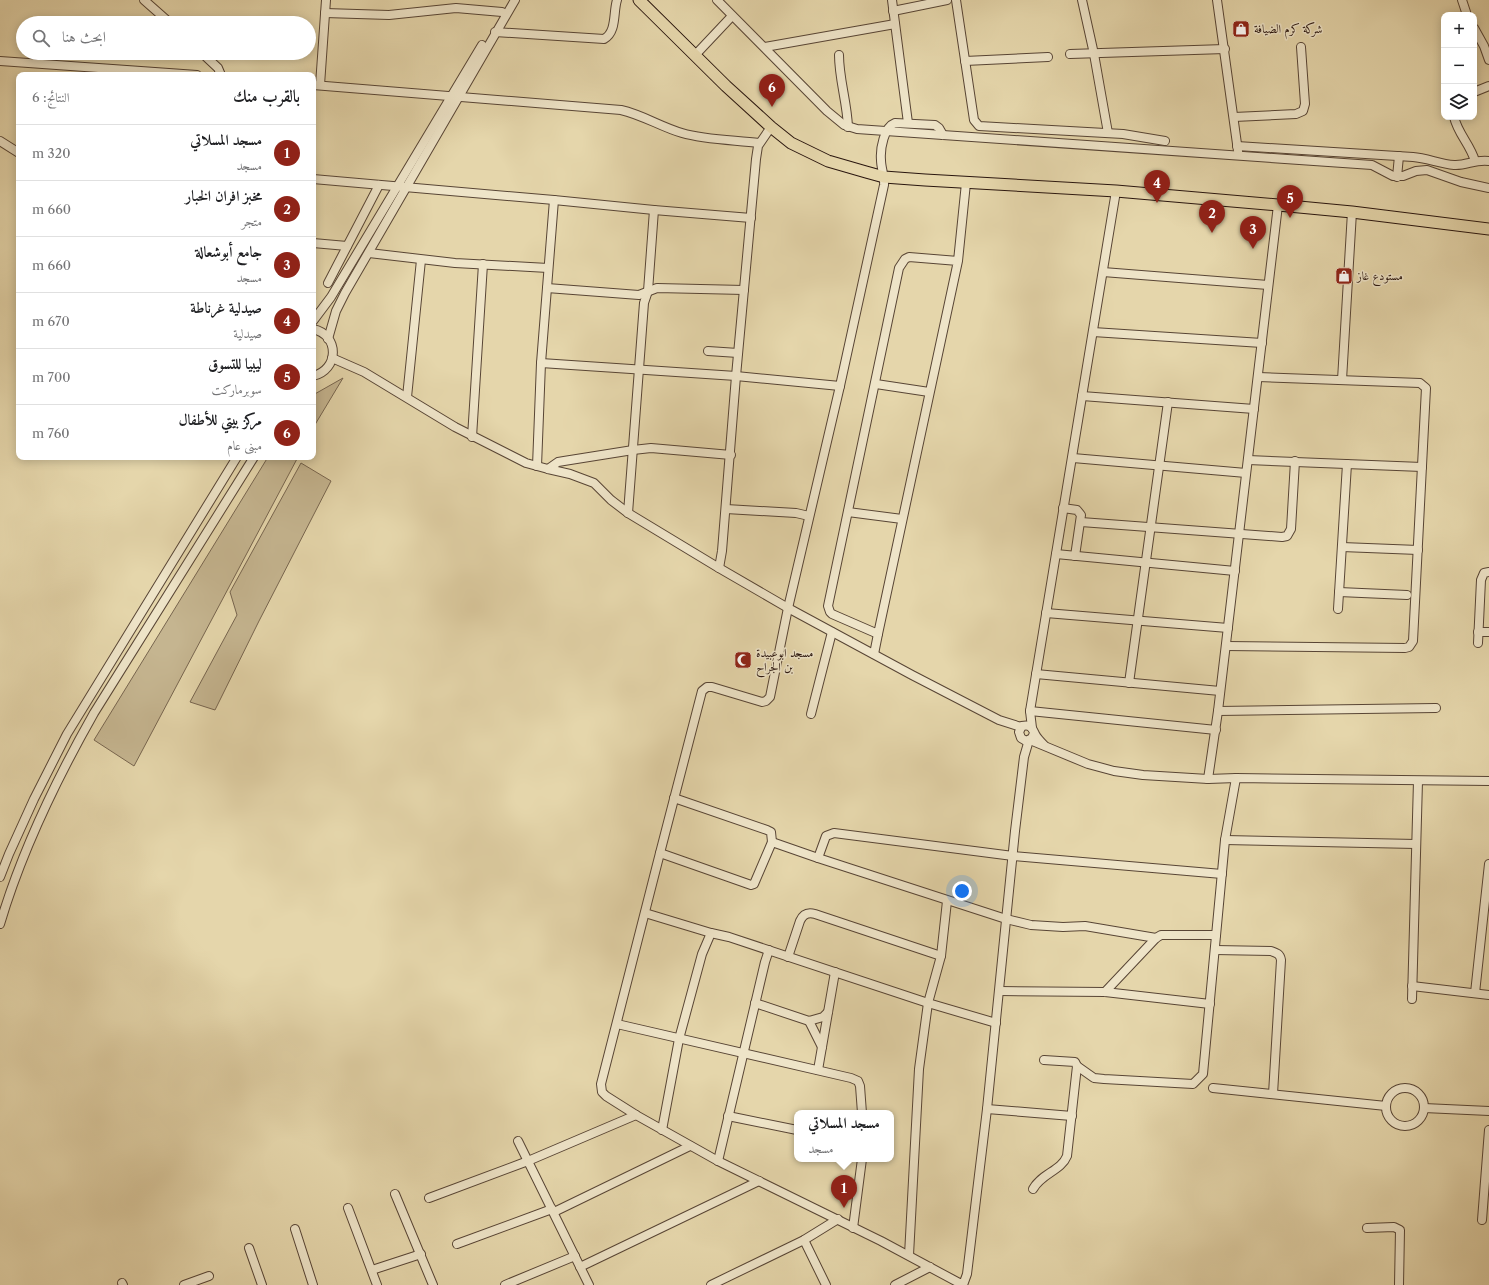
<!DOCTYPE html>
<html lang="ar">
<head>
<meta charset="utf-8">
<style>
  body { margin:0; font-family:"Libre Caslon Text",Amiri,serif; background:#f2f2f2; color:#202124; direction:rtl }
  .controls { position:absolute; right:12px; top:12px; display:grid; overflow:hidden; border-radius:8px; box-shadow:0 2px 10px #0003 }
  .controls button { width:36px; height:36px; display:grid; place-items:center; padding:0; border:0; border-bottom:1px solid #e0e0e0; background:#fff; color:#202124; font:20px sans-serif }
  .you { position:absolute; left:962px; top:891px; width:14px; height:14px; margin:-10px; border:3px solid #fff; border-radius:50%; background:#1a73e8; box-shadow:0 0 0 6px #1a73e833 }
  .badge { display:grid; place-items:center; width:26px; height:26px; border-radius:50%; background:#8f2418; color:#fff; font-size:13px; font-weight:700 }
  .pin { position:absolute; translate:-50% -33px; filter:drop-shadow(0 1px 2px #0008) }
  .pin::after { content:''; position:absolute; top:21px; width:14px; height:12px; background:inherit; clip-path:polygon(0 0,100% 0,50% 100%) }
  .popup { position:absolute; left:794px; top:1110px; width:100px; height:52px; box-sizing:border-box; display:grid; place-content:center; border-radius:8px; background:#fff; filter:drop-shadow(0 1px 3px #0005); font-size:13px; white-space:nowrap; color:#757577 }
  .popup b { font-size:15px; color:#202124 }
  .popup::after { content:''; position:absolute; left:50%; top:100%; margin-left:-8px; border:8px solid transparent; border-top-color:#fff }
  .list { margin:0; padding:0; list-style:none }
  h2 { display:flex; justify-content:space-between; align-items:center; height:52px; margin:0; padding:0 16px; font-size:17px }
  h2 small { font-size:13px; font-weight:400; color:#757577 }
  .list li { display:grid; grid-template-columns:26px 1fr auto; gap:12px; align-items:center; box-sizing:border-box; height:56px; padding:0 16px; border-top:1px solid #e0e0e0 }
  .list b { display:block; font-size:15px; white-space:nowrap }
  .list p { margin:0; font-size:13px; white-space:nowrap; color:#757577 }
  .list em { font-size:13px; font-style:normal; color:#757577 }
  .icon { flex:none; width:22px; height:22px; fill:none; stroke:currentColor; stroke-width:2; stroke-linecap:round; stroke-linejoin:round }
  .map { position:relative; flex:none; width:1489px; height:1285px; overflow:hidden; direction:ltr }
  .search { position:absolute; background:#fff; box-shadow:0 2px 10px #0003; left:16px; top:16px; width:300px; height:44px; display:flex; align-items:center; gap:10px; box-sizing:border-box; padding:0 14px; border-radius:22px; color:#757577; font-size:15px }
  .panel { position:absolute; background:#fff; box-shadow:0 2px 10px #0003; left:16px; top:72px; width:300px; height:388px; border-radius:8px; direction:rtl }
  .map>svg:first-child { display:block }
  .green { fill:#c5b590; stroke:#77654f }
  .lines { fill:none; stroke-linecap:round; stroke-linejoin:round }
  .minor-casing { stroke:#584535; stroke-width:10 }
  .major-casing { stroke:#29150e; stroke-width:13 }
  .minor { stroke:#eee4c8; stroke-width:8 }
  .major { stroke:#e5d6ab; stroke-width:11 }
  .labels { text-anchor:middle; stroke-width:3; stroke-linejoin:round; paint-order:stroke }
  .poi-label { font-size:12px; fill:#29150e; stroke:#eee4c8; text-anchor:start }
</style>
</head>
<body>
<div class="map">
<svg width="1489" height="1285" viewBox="0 0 1489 1285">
  <rect width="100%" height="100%" fill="#e5d6ab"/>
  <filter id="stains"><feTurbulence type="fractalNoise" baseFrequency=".005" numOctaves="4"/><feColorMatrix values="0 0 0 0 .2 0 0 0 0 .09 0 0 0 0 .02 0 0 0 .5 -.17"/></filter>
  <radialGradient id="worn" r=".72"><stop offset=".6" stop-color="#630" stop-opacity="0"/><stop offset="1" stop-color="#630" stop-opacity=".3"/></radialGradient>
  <g class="green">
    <path d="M343,378l-30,50v-33z"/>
    <path d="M268,457h30l-164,309 -40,-26z"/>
    <path d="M301,463l30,18 -72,140 -44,89 -25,-8 47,-87 -7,-23z"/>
  </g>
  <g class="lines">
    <defs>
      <g id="minor">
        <path d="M144,0l26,23"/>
        <path d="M717,0l110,111 17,14 13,4 515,36 21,11h10l13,-5 11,-1 34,12 28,6"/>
        <path d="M892,0l16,123"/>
        <path d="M956,0l18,120 5,6 144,8 42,7"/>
        <path d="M1082,0l12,54 14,79"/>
        <path d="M1217,0l21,151"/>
        <path d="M1462,0l5,15"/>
        <path d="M893,11l54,-11"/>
        <path d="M325,13l64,2 67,-7 46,4"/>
        <path d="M1474,28l10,18 5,14"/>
        <path d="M495,32l109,7c13,-7 9,-27 13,-39"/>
        <path d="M765,47l130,-23"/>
        <path d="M699,51l33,-35"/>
        <path d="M202,53l16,15 3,7"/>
        <path d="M1070,54l155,-5"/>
        <path d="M839,55c0,24 8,47 9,72"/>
        <path d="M0,61l197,14"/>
        <path d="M965,61l83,-4"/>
        <path d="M313,85l308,25c22,5 40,17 61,23 24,7 53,7 77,10"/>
        <path d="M320,85l6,-85"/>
        <path d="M1474,92l15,-6"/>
        <path d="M1234,117l62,-3 7,-3 2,-7 -4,-57"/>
        <path d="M1454,117c4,17 16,27 21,44"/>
        <path d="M943,135l-4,-7 -4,-3 -40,-2c-11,4 -15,26 -14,37 0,9 4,16 3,25l-44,201 -52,222 -18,89 -4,4 -4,1 -50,-15h-5l-5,4 -42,162 -59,231 1,8 4,4 30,19 82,46 163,80 82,44 4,-11 20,-165 28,-278 9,-74 5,-17"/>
        <path d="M0,141l19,12"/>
        <path d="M1237,146l176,11c14,1 27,7 41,8 12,1 21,-6 35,-4"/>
        <path d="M1397,177l2,-21"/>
        <path d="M313,179l241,21 100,10 97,8"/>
        <path d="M313,243l34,3"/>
        <path d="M369,253l86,10 93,5"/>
        <path d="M958,261l-49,-4 -4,2 -6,9 -71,338 2,6 2,2 46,20 80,-373 8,-78"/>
        <path d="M1103,272l165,13"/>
        <path d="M328,283l51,-98"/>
        <path d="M547,288l92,7 18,-7 87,2"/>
        <path d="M313,321l18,-24 151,-252"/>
        <path d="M313,329c27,6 26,41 0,47"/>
        <path d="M1093,332l169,11"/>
        <path d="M328,339l8,-28 9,-18 170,-293"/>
        <path d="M708,351l30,2"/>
        <path d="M332,358l32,14 91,55 71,36 22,6 22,5 24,9 17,17 17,13 91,55 69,40 124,67 87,45 22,7"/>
        <path d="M541,363l195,13 104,10"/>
        <path d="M1342,380l10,-168"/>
        <path d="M876,384l53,8"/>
        <path d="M1082,396l172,13"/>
        <path d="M407,397l14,-137"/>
        <path d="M472,437l11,-173"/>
        <path d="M1073,458l173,15"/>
        <path d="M1248,460l174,7"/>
        <path d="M537,466l4,-103 13,-163"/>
        <path d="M548,469l10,-7 6,-1 69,-11 18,-2 80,7"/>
        <path d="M1063,508l14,2 4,5 -6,41"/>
        <path d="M726,509l70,4 13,3"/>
        <path d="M848,512l54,7"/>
        <path d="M628,513l16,-210 4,-12 6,-81"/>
        <path d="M1081,522l201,15 5,-1 4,-7 4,-68"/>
        <path d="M1342,547l76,3"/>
        <path d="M1056,554l179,17"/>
        <path d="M719,568l3,-17 14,-175 20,-217 2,-13 13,-19"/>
        <path d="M1339,592l68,3"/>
        <path d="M1338,609l9,-145"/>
        <path d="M1046,613l182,15"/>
        <path d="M1478,632h11"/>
        <path d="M1478,643l3,-63 3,-7 5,-1"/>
        <path d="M1226,646l179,2 4,-1 4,-6 13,-253 -6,-5 -162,-6"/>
        <path d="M874,654l4,-20"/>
        <path d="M1036,674l184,17"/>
        <path d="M1129,683l39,-281"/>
        <path d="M1030,711l186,19"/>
        <path d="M1218,711l218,-3"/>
        <path d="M811,714l21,-82"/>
        <path d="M1032,728l-2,-17 86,-520"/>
        <path d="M1034,733l-2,5 -6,3 -5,-3 -2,-6 3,-6c9,-2 10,2 13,8 2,4 6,8 9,11"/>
        <path d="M1030,740l58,24 26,7 29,4 65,4 28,-1 253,3"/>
        <path d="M1208,779l10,-68 60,-506"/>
        <path d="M674,798l93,32 4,2 1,10"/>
        <path d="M1225,840l191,4"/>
        <path d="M660,853l91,32 3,-1 18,-42 46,16 188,61 25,6 32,2 22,-1 71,12"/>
        <path d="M818,858l8,-22 8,-3 179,23 209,18"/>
        <path d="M0,877l9,-23 25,-55 33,-65 170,-277"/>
        <path d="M645,913l66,20"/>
        <path d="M0,924c22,-74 56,-144 94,-211l160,-256"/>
        <path d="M1215,950l56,1c6,2 9,3 10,9l-8,134"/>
        <path d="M788,957l12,-36c3,-7 8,-9 15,-7l126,42"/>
        <path d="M1412,986l77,9"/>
        <path d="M1000,991l105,1 105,12"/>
        <path d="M1105,992l51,-54 5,-3h55"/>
        <path d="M1475,993l14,-129"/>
        <path d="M1412,999l6,-218"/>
        <path d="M755,1003l54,18 14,-4 5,-5"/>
        <path d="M809,1021l13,26"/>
        <path d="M617,1024l234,54 7,3 2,5 2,27"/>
        <path d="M1077,1066l17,12 10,1 89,5 10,-10 22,-234 11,-62"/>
        <path d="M818,1070l17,-98"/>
        <path d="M1213,1088l173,18"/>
        <circle cx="1405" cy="1107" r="19"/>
        <path d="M1424,1108l65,3"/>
        <path d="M987,1109l85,7"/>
        <path d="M728,1116l69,14"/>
        <path d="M662,1130l17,-91 23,-85 9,-21 18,4 199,66 68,20"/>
        <path d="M518,1141l71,144"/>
        <path d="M718,1161l47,-199 4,-12"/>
        <path d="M1033,1189c9,-16 28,-18 34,-33l10,-90 -2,-4 -31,-2"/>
        <path d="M395,1194l38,91"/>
        <path d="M429,1198l99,-37 108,-46"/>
        <path d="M348,1208l29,77"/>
        <path d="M554,1212l136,-66"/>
        <path d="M1482,1220l7,-90"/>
        <path d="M853,1228l9,-69"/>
        <path d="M1367,1228l27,-1 6,3 -1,55"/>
        <path d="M295,1229l18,56"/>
        <path d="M804,1240l22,45"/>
        <path d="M457,1244l95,-35"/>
        <path d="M249,1248l13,37"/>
        <path d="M909,1255l10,-186 9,-66 13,-47 6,-55"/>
        <path d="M580,1267l179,-86"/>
        <path d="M372,1270l49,-16"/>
        <path d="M122,1283l1,2"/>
        <path d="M184,1285l25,-9"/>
        <path d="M505,1285l70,-29"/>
        <path d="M711,1285l93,-45 34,-21"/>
        <path d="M895,1285l35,-18"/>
      </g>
      <path id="major" d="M639,0l87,86 45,41 20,16 37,18 38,11 18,5 41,3 191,11 162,14 74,7 137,17"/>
    </defs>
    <use href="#minor" class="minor-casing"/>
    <use href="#major" class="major-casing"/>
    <use href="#minor" class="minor"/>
    <use href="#major" class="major"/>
  </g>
  <defs>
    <symbol id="shop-square" viewBox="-11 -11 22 22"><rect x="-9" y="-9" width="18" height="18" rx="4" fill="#8f2418" stroke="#eee4c8"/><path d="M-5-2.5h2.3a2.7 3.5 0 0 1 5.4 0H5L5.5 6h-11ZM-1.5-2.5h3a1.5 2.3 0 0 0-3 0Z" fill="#fff"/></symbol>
    <symbol id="mosque-square" viewBox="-11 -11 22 22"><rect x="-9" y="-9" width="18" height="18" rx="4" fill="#8f2418" stroke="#eee4c8"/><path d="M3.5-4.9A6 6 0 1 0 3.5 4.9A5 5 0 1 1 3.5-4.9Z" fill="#fff"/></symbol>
  </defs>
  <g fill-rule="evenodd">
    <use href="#shop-square" x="1231" y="19" width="20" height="20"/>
    <use href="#shop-square" x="1334" y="266" width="20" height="20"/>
    <use href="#mosque-square" x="733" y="650" width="20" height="20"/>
  </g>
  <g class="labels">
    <g class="poi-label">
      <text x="1254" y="33">شركة كرم الضيافة</text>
      <text x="1357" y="280">مستودع غاز</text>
      <text x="756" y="657">مسجد ابوعبيدة<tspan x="756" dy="14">بن الجراح</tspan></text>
    </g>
  </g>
  <rect width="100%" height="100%" filter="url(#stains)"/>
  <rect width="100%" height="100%" fill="url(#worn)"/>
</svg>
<div class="controls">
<button>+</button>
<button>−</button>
<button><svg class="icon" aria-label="layers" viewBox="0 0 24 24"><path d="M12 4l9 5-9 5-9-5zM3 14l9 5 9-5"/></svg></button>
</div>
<div class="you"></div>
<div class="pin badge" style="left:844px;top:1208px">1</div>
<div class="popup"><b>مسجد المسلاتي</b>مسجد</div>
<div class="pin badge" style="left:1212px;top:233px">2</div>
<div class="pin badge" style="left:1253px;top:249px">3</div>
<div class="pin badge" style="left:1157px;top:203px">4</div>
<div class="pin badge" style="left:1290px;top:218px">5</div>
<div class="pin badge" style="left:772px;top:107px">6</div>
<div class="search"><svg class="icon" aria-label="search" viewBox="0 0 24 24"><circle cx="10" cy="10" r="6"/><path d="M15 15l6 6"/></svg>ابحث هنا</div>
<section class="panel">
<h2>بالقرب منك<small>النتائج: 6</small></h2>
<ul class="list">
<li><span class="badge">1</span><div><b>مسجد المسلاتي</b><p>مسجد</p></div><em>320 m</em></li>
<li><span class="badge">2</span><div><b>مخبز افران الخبار</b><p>متجر</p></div><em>660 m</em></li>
<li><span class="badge">3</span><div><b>جامع أبوشعالة</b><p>مسجد</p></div><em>660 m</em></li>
<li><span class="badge">4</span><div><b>صيدلية غرناطة</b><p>صيدلية</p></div><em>670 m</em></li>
<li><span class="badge">5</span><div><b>ليبيا للتسوق</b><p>سوبرماركت</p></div><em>700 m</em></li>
<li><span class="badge">6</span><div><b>مركز بيتي للأطفال</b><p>مبنى عام</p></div><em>760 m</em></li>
</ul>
</section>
</div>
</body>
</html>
